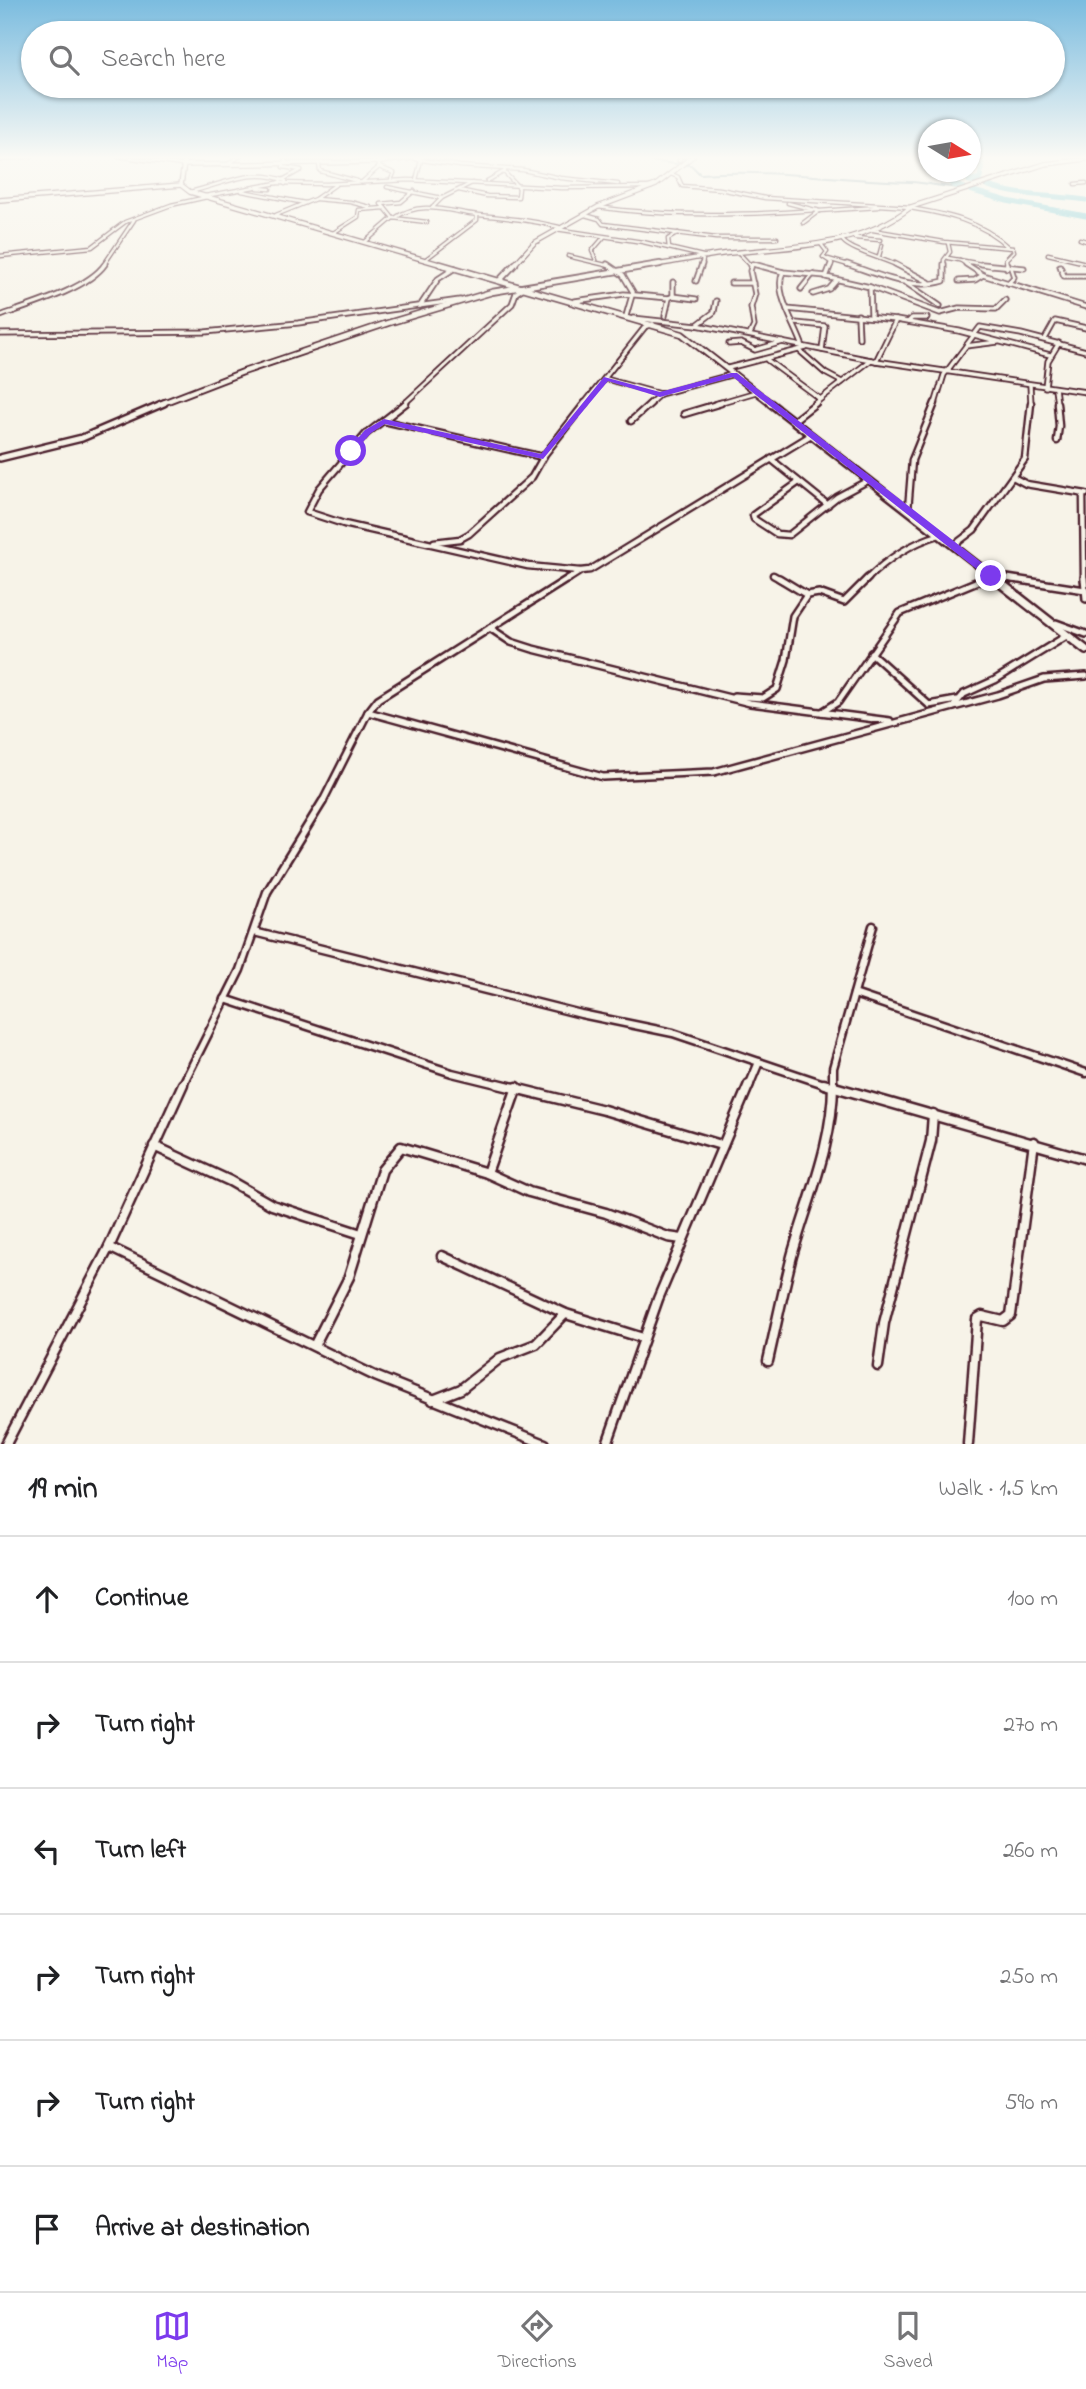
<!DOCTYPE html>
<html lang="en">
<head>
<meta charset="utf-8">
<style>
  body { margin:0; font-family:"Indie Flower",sans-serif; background:#f6f6f6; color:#202124 }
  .compass { position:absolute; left:918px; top:119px; width:63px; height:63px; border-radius:50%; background:#fff; box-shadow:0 2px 5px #0004; rotate:101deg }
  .stop { position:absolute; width:21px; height:21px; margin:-16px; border:5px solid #7c3aed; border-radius:50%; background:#fff }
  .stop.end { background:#7c3aed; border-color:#fff; box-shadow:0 2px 7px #0008 }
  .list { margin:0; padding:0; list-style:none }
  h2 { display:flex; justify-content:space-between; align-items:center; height:91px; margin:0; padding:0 28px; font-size:30px }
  h2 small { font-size:23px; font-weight:400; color:#757577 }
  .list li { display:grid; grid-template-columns:46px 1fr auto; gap:21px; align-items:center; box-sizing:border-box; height:126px; padding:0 28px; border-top:2px solid #e0e0e0 }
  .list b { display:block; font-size:26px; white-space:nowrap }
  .list em { font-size:23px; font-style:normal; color:#757577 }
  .icon { flex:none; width:38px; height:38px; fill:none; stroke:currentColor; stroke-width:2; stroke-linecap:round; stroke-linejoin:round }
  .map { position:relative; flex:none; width:1086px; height:1444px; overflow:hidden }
  .search { position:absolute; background:#fff; box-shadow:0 2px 5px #0004; left:21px; right:21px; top:21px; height:77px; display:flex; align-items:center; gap:18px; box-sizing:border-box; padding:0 24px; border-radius:38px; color:#757577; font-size:26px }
  .sheet { height:847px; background:#fff }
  nav { display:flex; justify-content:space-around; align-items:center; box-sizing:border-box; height:98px; border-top:2px solid #e0e0e0; background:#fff; font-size:19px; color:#757577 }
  nav a { display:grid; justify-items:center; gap:4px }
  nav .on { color:#7c3aed }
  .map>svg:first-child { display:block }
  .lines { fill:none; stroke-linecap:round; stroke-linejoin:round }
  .stream { stroke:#66848f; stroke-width:2 }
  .river { stroke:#78c8d2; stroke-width:5 }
  .street-far5-casing { stroke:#4a1f2b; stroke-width:5 }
  .street-far4-casing { stroke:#4a1f2b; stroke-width:7 }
  .street-far3-casing { stroke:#4a1f2b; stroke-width:9 }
  .street-far2-casing { stroke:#4a1f2b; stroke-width:10 }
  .street-far1-casing { stroke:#4a1f2b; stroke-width:11 }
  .street-casing { stroke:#4a1f2b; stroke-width:13 }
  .secondary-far3-casing { stroke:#4a1f2b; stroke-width:6 }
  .secondary-far2-casing { stroke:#4a1f2b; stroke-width:8 }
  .secondary-far1-casing { stroke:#4a1f2b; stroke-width:10 }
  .secondary-casing { stroke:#4a1f2b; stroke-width:12 }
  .street-far5 { stroke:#f7f3e8; stroke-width:2.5 }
  .street-far4 { stroke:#f7f3e8; stroke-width:3.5 }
  .street-far3 { stroke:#f7f3e8; stroke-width:4.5 }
  .street-far2 { stroke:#f7f3e8; stroke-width:5 }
  .street-far1 { stroke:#f7f3e8; stroke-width:6 }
  .street { stroke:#f7f3e8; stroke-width:8 }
  .secondary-far3 { stroke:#f7f3e8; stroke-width:3.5 }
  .secondary-far2 { stroke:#f7f3e8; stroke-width:4.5 }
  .secondary-far1 { stroke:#f7f3e8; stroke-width:5 }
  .secondary { stroke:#f7f3e8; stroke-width:7 }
  .route { fill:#7c3aed }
</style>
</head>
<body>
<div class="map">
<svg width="1086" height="1444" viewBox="0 0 1086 1444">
  <rect width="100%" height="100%" fill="#f7f3e8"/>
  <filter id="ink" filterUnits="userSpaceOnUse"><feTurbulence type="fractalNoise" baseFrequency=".0143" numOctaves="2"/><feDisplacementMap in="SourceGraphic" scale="14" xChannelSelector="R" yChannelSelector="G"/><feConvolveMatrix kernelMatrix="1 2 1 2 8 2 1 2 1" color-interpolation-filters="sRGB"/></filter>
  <g filter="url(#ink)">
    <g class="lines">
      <g class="stream">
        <path d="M643,156l8,2 -1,3 27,3"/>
        <path d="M684,165h7l9,9c71,-5 141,6 211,8 18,1 36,6 54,6"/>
      </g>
      <g class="river">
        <path d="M970,165l7,-9"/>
        <path d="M957,172l-9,8 5,5 12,3"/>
        <path d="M982,183l-13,-2 11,-3 3,-22"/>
        <path d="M986,185c31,12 67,10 100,15"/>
        <path d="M970,190l37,11 79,15"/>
      </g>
      <defs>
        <g id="street-far5">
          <path d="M117,156l65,9"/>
          <path d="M287,156l-4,11 18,3"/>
          <path d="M416,159l44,7 63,4 38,8 57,6"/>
          <path d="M0,160l31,-4"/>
          <path d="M679,161l2,-5 10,1"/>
          <path d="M228,164l12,-8"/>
          <path d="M319,164l1,7 37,10"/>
          <path d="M379,167l15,6 -3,7"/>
          <path d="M671,174l7,3 4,9 38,3 45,9 146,9"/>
          <path d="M416,180l5,-20"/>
          <path d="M487,181l18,-10"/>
          <path d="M362,182l17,-15v-11"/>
          <path d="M277,183l49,1 83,-4 153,8 90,-1"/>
          <path d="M1075,184l11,-1"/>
          <path d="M387,187l55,11"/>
          <path d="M258,188l12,1"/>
          <path d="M459,190l28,6 31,1 1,-9 -15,-16"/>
          <path d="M242,191l63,12"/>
          <path d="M190,192c34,-8 62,-25 96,-11l-1,3"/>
          <path d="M205,196l72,-13 24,-13"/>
          <path d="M316,199l34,3 20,5"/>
          <path d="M788,203l31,8 59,-4"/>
          <path d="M433,207l9,-9 30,-15"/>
          <path d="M598,207c68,10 150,8 219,3"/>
          <path d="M385,208l-4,-4 20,-2 13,-11"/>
          <path d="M910,208c36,6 71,13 98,39"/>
          <path d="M276,215l39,-16 20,-14"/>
          <path d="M585,215l14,4 4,5 113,14h61"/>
          <path d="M395,218c26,-19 55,-6 84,-3 29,3 51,5 80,12"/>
          <path d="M803,223l16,-12"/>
          <path d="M556,229l87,13 64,15"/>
          <path d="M873,230l71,12 69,6 1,3 -8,8 1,7"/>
          <path d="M333,233l25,-16 1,-7 26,-2 8,10 34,4"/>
          <path d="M855,238l25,2"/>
          <path d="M1080,239l6,2"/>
          <path d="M843,241c8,10 42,18 55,25"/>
          <path d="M365,242l28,-24"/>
          <path d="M821,244l6,8 -4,5 9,6 -1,3"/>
          <path d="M669,248l-1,-9 10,-6"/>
          <path d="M738,252l13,14"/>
          <path d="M1048,254l38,9"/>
          <path d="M0,256l92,-9 33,-25 46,-17 36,-8"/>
          <path d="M568,256l42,10"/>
          <path d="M879,256l3,-11"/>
          <path d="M699,258l4,2 -2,6"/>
          <path d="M948,258l44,8"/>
          <path d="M426,259l51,-39v-5"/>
          <path d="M828,259l24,7"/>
          <path d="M596,260l-4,-9 12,-14"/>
          <path d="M960,260l9,6"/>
          <path d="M752,264l8,2"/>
          <path d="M103,266l31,-46"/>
          <path d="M944,266v-6l6,-8 -2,-9"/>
        </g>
        <g id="street-far4">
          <path d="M607,264l16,11 10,17 -7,24"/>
          <path d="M753,264l30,8 43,4"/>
          <path d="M831,264l-5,13 44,10 70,26 19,-5 37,1 9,-9"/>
          <path d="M847,264c30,10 65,27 97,17v-17"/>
          <path d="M895,264l34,18"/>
          <path d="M966,264l17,11 103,32"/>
          <path d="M982,264l42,4"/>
          <path d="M1007,264v4"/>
          <path d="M1060,266l4,10h22"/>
          <path d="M783,272c-10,20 13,53 20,75"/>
          <path d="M696,281l6,-17"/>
          <path d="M959,281l16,-1 8,-5"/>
          <path d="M905,282l35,24"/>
          <path d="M731,283h22"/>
          <path d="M1008,283l6,-6 -3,-9"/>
          <path d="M870,287l1,28"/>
          <path d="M801,289l12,-15"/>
          <path d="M813,294l16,-5 8,-9"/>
          <path d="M673,296l23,3"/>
          <path d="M575,301l49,-7 45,4"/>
          <path d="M420,306l18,-27 17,-11"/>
          <path d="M787,309l109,11 63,11 91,24"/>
          <path d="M858,315l1,23"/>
          <path d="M0,316c28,-10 88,-27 105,-52"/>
          <path d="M665,316l4,-18 4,-2v-14"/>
          <path d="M633,318l64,7 179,36 210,31"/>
          <path d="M908,322l4,-4h15"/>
          <path d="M796,323l29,3 -3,24"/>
          <path d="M697,325l17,-13 2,-11"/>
          <path d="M0,334l205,-2 93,-9 162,-23"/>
          <path d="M750,334l4,-8 -3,-19 4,-13 -5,-23 2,-7"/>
          <path d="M1045,339l10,-18 31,7"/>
          <path d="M729,344l12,-1 14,7 28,-8"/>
          <path d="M966,346l32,-4"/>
          <path d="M800,351l25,22 17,9"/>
          <path d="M767,360l53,39"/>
          <path d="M876,361l20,-41"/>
          <path d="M728,368l78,-20"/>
          <path d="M606,379l54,15 74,-20"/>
          <path d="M1030,385l1,19"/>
          <path d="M1045,387l3,-26 11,-18"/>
          <path d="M1055,388l2,16"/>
          <path d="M404,404l108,-100 4,-11 9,-6"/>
          <path d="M584,404l61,-77 8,-3"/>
          <path d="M649,404l11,-10"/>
          <path d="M715,404l41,-12"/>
          <path d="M814,404l57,-44"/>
          <path d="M935,404l9,-29 36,-48 41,7 65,17"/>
        </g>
        <g id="street-far3">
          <path d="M406,403l-40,31 -47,55 -12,23 37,12 184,42 52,5"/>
          <path d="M1057,403l2,23 -2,15"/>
          <path d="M684,414l37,-11"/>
          <path d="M384,421l159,36"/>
          <path d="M631,421l20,-18"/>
          <path d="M793,421l23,-18"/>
          <path d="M771,459l57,46"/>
          <path d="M1013,477l13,7 60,10"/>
          <path d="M799,482l-46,33 1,4 23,15 12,1 48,-38 32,-17"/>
          <path d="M1083,494l1,86"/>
          <path d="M908,510l4,-50 23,-57"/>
          <path d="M434,542l26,-3 9,-5 63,-57 13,-23 40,-51"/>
          <path d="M953,546l21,-16 51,-71 6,-56"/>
          <path d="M773,575l9,5"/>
          <path d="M567,580l14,-9 9,-1 221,-135"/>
          <path d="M866,580c20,-20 45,-37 73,-45"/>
          <path d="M981,580l10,-4 27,4"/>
        </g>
        <g id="street-far2">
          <path d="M779,578l28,17"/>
          <path d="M1007,578l78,12"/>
          <path d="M1084,578l2,21"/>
          <path d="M1056,623l30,11"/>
          <path d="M490,628l21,14 22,7 217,54 140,18"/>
          <path d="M871,653l58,52 28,-5"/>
          <path d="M734,696l29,2 14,-9 9,-29 7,-44 14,-21 12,-2 25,9 24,-24"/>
          <path d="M953,707l11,-13 31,-14 73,-45"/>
          <path d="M368,712l235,65 111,-5 284,-77 46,-16 42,-3"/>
          <path d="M822,712l16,-10 62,-89 85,-35"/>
          <path d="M322,803l46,-91 10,-13 191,-121"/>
        </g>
        <g id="street-far1">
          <path d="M254,932l327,82 92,19 157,53"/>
          <path d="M854,994l232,79"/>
          <path d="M225,999l227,74 53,13"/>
          <path d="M182,1086l58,-116 27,-78 56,-91"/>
          <path d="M749,1086l10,-24"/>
          <path d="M833,1086v-18l40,-142"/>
        </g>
        <g id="street">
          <path d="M498,1084l106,26 117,35"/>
          <path d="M824,1084l262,75"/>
          <path d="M154,1146l76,35 42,24 89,29"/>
          <path d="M487,1173l30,-86"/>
          <path d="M109,1247l266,129 170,68"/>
          <path d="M442,1256l124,58 77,24"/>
          <path d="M314,1346l35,-69 33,-107 19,-23 86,26 42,19 77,21 62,24 14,2"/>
          <path d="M768,1361c8,-35 15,-70 24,-105 16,-57 41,-112 41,-172"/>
          <path d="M878,1366l6,-43 47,-182 2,-27"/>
          <path d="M433,1400l28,-11 39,-31 36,-14 29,-30"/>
          <path d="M6,1444l103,-197 74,-163"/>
          <path d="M607,1444l51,-145 91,-215"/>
          <path d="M968,1444l9,-125 5,-3 21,5 8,-6 23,-173"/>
        </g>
        <g id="secondary-far3">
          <path d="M185,156l-4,29 9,7 256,74"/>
          <path d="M182,165l198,-3 47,-6"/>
          <path d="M0,200l181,-15"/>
          <path d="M513,266l21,-23 64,-36 58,-22 37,-29"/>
          <path d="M650,266c26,-4 53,-10 80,-13 64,-7 128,-5 181,-46l134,-43 41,-5"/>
        </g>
        <g id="secondary-far2">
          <path d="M440,264l242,70 90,70"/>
          <path d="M500,280l15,-16"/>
          <path d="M160,404l83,-32 145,-49 104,-31 168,-28"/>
        </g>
        <g id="secondary-far1">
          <path d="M770,403l227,177"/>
          <path d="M0,458l82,-20 82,-35"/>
        </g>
        <path id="secondary" d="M994,578l92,72"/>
      </defs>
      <use href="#street-far5" class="street-far5-casing"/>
      <use href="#street-far4" class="street-far4-casing"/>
      <use href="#street-far3" class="street-far3-casing"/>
      <use href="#street-far2" class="street-far2-casing"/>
      <use href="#street-far1" class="street-far1-casing"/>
      <use href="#street" class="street-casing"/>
      <use href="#secondary-far3" class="secondary-far3-casing"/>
      <use href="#secondary-far2" class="secondary-far2-casing"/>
      <use href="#secondary-far1" class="secondary-far1-casing"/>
      <use href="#secondary" class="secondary-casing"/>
      <use href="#street-far5" class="street-far5"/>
      <use href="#street-far4" class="street-far4"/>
      <use href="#street-far3" class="street-far3"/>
      <use href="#street-far2" class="street-far2"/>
      <use href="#street-far1" class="street-far1"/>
      <use href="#street" class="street"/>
      <use href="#secondary-far3" class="secondary-far3"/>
      <use href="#secondary-far2" class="secondary-far2"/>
      <use href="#secondary-far1" class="secondary-far1"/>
      <use href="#secondary" class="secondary"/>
    </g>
  </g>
  <linearGradient id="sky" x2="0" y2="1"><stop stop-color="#7bbcdf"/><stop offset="0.44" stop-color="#fbfaf5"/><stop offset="1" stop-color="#fbfaf5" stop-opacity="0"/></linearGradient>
  <rect width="1086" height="358" fill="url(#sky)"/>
  <path class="route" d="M731,373h6l258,200v5h-7l-255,-201 -73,20 -52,-16 -65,78 -158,-35 -14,9 -17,19 -7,-1 18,-21 19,-11 157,35 63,-77 56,15z"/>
</svg>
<svg class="compass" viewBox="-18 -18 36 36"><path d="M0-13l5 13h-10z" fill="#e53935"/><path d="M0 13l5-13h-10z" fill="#757577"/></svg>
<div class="stop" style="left:351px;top:451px"></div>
<div class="stop end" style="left:991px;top:576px"></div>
<div class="search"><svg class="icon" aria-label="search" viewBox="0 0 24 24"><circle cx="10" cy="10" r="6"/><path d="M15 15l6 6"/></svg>Search here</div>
</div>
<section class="sheet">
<h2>19 min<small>Walk · 1.5 km</small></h2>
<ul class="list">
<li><svg class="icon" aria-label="ahead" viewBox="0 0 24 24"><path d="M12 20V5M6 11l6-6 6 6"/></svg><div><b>Continue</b></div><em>100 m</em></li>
<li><svg class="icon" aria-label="right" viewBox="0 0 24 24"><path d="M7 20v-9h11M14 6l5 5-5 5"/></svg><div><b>Turn right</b></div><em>270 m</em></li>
<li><svg class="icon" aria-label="left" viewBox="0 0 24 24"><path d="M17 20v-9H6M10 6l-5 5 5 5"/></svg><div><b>Turn left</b></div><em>260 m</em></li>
<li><svg class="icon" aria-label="right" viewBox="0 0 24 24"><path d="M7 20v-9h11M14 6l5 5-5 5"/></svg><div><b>Turn right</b></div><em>250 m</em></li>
<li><svg class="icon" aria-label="right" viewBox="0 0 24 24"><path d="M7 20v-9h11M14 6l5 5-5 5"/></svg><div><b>Turn right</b></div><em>590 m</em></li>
<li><svg class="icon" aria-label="arrive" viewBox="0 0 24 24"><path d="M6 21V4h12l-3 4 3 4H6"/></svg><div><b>Arrive at destination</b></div></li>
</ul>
</section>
<nav>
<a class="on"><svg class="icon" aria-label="map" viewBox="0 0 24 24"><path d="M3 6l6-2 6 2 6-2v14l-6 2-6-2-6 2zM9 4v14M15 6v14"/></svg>Map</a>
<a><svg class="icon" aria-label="directions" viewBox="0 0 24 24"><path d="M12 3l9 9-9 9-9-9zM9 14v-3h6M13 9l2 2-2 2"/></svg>Directions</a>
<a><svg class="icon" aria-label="saved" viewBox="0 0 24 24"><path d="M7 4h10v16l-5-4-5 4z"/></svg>Saved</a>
</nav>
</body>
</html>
